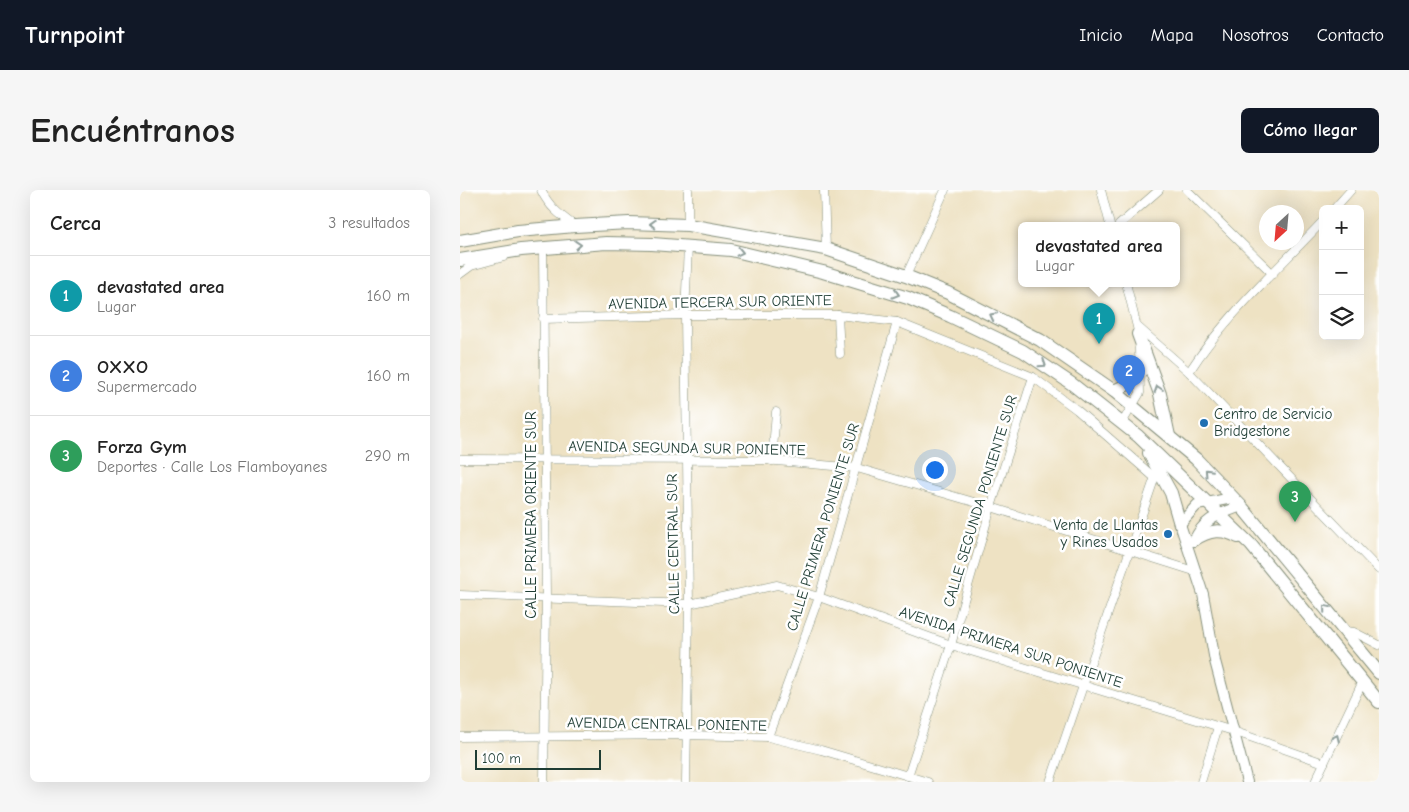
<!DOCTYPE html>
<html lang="es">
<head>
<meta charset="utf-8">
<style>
  body { margin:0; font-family:"Comic Neue",sans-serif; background:#f6f6f6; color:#222 }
  .controls { position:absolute; right:15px; top:15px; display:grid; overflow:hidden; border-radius:8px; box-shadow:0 5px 20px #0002 }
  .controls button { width:45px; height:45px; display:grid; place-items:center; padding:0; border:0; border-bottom:1px solid #e0e0e0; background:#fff; color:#222; font:25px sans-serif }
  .compass { position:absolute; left:799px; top:15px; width:45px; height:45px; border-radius:50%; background:#fff; box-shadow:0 5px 20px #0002; rotate:206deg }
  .scale { position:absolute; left:15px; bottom:12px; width:126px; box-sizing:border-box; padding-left:5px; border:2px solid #1f3d34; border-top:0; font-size:14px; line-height:18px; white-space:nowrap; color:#1f3d34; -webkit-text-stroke:4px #fff; paint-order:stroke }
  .you { position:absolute; left:474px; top:279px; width:18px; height:18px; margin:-12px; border:4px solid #fff; border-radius:50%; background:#1a73e8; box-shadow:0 0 0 8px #1a73e833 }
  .badge { display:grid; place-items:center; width:32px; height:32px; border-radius:50%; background:#111827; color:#fff; font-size:16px; font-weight:700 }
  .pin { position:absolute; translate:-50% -41px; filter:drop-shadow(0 1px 2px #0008) }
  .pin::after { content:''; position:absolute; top:26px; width:18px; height:15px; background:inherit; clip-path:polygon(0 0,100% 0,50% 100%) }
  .popup { position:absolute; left:558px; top:32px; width:162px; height:65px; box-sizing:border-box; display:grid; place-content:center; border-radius:8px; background:#fff; filter:drop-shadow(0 1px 4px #0005); font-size:16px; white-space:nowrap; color:#767676 }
  .popup b { font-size:19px; color:#222 }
  .popup::after { content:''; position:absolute; left:50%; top:100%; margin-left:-10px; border:10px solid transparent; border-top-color:#fff }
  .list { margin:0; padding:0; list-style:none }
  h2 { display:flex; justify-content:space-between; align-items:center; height:65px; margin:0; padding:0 20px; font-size:21px }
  h2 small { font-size:16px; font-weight:400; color:#767676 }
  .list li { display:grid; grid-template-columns:32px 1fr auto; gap:15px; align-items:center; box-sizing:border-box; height:80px; padding:0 20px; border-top:1px solid #e0e0e0 }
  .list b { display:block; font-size:19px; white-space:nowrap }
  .list p { margin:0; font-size:16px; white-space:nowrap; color:#767676 }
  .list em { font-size:16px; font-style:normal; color:#767676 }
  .icon { flex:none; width:28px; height:28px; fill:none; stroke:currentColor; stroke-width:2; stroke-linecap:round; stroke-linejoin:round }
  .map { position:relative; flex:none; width:919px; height:592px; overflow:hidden; border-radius:8px }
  header { display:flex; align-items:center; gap:30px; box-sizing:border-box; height:70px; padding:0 25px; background:#111827; color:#fff }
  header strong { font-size:24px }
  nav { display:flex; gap:28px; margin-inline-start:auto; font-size:18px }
  .intro { display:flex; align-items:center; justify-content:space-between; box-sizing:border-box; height:120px; padding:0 30px }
  h1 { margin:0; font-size:35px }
  .button { padding:12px 22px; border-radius:8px; background:#111827; color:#fff; font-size:18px; font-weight:700 }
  main { display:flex; gap:30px; padding:0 30px }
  aside { flex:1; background:#fff; border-radius:8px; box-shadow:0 5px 20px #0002 }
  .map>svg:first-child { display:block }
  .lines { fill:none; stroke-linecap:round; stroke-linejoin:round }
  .minor-casing { stroke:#86907c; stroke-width:9 }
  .tertiary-casing { stroke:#86907c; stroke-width:12 }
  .primary-casing { stroke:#86907c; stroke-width:14 }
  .minor { stroke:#fff; stroke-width:8 }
  .tertiary { stroke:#fff; stroke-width:10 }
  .primary { stroke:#fff; stroke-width:12 }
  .oneway { stroke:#8f9e9a }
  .poi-dot { fill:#1f6fb2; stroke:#fff; stroke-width:2 }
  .labels { text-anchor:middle; stroke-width:5; stroke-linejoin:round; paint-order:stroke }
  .street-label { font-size:15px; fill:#1f3d34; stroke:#fff }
  .poi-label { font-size:15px; fill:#1f3d34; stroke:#fff; text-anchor:start }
</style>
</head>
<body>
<header>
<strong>Turnpoint</strong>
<nav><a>Inicio</a><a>Mapa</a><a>Nosotros</a><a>Contacto</a></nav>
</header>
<div class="intro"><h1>Encuéntranos</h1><a class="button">Cómo llegar</a></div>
<main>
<aside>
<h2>Cerca<small>3 resultados</small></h2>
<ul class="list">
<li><span class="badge" style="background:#0f9aa8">1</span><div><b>devastated area</b><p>Lugar</p></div><em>160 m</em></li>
<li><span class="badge" style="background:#3f7fe0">2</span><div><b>OXXO</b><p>Supermercado</p></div><em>160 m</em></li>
<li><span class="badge" style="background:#2e9e5b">3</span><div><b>Forza Gym</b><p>Deportes · Calle Los Flamboyanes</p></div><em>290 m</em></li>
</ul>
</aside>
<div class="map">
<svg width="919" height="592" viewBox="0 0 919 592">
  <rect width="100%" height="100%" fill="#fff"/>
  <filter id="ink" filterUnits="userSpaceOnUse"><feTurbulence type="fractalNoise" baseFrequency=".02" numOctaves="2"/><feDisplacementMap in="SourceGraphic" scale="10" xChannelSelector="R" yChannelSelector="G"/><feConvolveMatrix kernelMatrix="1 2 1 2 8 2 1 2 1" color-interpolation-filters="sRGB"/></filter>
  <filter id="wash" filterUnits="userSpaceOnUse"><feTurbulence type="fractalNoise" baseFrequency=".0096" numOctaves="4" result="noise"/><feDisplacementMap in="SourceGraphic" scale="20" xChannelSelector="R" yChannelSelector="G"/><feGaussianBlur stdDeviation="1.12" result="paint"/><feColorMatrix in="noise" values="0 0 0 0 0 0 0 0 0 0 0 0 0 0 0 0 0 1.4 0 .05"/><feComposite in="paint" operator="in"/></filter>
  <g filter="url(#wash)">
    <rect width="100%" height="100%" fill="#eee2c3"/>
  </g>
  <g filter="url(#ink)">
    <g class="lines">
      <defs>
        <g id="minor">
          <path d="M81,0c8,17 19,25 34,36"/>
          <path d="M228,0v35"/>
          <path d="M364,0l2,59"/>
          <path d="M641,0l9,35"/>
          <path d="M727,0l86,84"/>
          <path d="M874,19l17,-19"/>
          <path d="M659,35l40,-35"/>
          <path d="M83,58l3,350 -2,184"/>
          <path d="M0,84l11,-8 33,-9"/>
          <path d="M446,86l39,-86"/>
          <path d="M666,93l12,48"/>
          <path d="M378,125l2,39"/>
          <path d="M83,129l142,-4h153l59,7 136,55 44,33 78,68"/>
          <path d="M678,137l51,45 190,198"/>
          <path d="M729,182c36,-56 89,-103 134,-151"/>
          <path d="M662,233l18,-30 -1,-45"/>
          <path d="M0,269l305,1 92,8 134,39 206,65"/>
          <path d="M312,271l4,-49"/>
          <path d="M0,405l229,9 88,-19 42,12 132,48 282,86 91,32"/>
          <path d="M884,441l10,1 25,13"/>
          <path d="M0,547l225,-2 83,2 53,13 107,32"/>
          <path d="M308,547l51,-140 78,-275"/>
          <path d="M448,586l43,-131 40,-138 42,-130"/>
          <path d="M226,592l3,-178 -4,-289 3,-69"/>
          <path d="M590,592l106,-308"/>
          <path d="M741,592l17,-55"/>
          <path d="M855,592l48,-101"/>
        </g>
        <g id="tertiary">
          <path d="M772,308l-35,7 -17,19 23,70 12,67 32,121"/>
          <path d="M734,351c10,-23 24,-26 47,-35"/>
        </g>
        <g id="primary">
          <path d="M0,51l58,-10 57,-5 54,-3 59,2 138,24 80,27 42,17 92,47 74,51 82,68 45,47 138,167"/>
          <path d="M0,70l61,-10 85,-7 46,1 79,6 92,22 85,26 42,18 73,35 49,33 66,52 113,109 128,157"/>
          <path d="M678,144l22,60 9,42"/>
          <path d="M654,201l12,-6 15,-14"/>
          <path d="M689,263l22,40 9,31"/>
          <path d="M734,350c15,-10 28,-12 44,-3"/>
        </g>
      </defs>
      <use href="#minor" class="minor-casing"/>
      <use href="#tertiary" class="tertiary-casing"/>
      <use href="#primary" class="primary-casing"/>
      <use href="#minor" class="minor"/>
      <use href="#tertiary" class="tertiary"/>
      <use href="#primary" class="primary"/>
    </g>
    <defs><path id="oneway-chevron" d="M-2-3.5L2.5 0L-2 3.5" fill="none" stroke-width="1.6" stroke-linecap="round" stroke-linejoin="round" transform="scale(1.25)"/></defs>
    <g class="oneway">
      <use href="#oneway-chevron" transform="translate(193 34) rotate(-178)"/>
      <use href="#oneway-chevron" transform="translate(118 55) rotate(-5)"/>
      <use href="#oneway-chevron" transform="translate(280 62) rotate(13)"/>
      <use href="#oneway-chevron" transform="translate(436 104) rotate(17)"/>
      <use href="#oneway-chevron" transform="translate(533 126) rotate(-153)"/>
      <use href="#oneway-chevron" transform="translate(583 174) rotate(33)"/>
      <use href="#oneway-chevron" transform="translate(698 199) rotate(-108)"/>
      <use href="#oneway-chevron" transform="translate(748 282) rotate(-133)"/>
      <use href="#oneway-chevron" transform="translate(866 418) rotate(-130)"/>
      <use href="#oneway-chevron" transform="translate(876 548) rotate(-65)"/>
    </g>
  </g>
  <g class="poi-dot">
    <circle cx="744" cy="233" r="5"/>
    <circle cx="708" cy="344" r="5"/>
  </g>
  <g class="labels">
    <g class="street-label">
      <text transform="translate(260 112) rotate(-1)" y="5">AVENIDA TERCERA SUR ORIENTE</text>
      <text transform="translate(227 258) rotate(1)" y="5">AVENIDA SEGUNDA SUR PONIENTE</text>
      <text transform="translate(520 311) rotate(-73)" y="5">CALLE SEGUNDA PONIENTE SUR</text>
      <text transform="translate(71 325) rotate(-90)" y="5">CALLE PRIMERA ORIENTE SUR</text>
      <text transform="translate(363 337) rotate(-73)" y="5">CALLE PRIMERA PONIENTE SUR</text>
      <text transform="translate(213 354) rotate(-91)" y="5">CALLE CENTRAL SUR</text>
      <text transform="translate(551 457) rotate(18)" y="5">AVENIDA PRIMERA SUR PONIENTE</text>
      <text transform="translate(207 534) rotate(1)" y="5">AVENIDA CENTRAL PONIENTE</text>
    </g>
    <g class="poi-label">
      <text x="754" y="229">Centro de Servicio<tspan x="754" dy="17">Bridgestone</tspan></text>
      <text x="698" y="340" text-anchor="end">Venta de Llantas<tspan x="698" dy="17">y Rines Usados</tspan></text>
    </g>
  </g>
</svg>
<div class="controls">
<button>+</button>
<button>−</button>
<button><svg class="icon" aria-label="layers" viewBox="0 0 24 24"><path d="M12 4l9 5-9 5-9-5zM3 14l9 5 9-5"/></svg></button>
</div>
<svg class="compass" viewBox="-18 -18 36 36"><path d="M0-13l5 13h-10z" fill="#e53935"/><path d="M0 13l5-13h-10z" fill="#767676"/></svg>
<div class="scale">100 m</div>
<div class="you"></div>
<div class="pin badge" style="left:639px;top:154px;background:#0f9aa8">1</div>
<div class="popup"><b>devastated area</b>Lugar</div>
<div class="pin badge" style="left:669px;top:206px;background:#3f7fe0">2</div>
<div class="pin badge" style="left:835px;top:332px;background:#2e9e5b">3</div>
</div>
</main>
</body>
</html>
